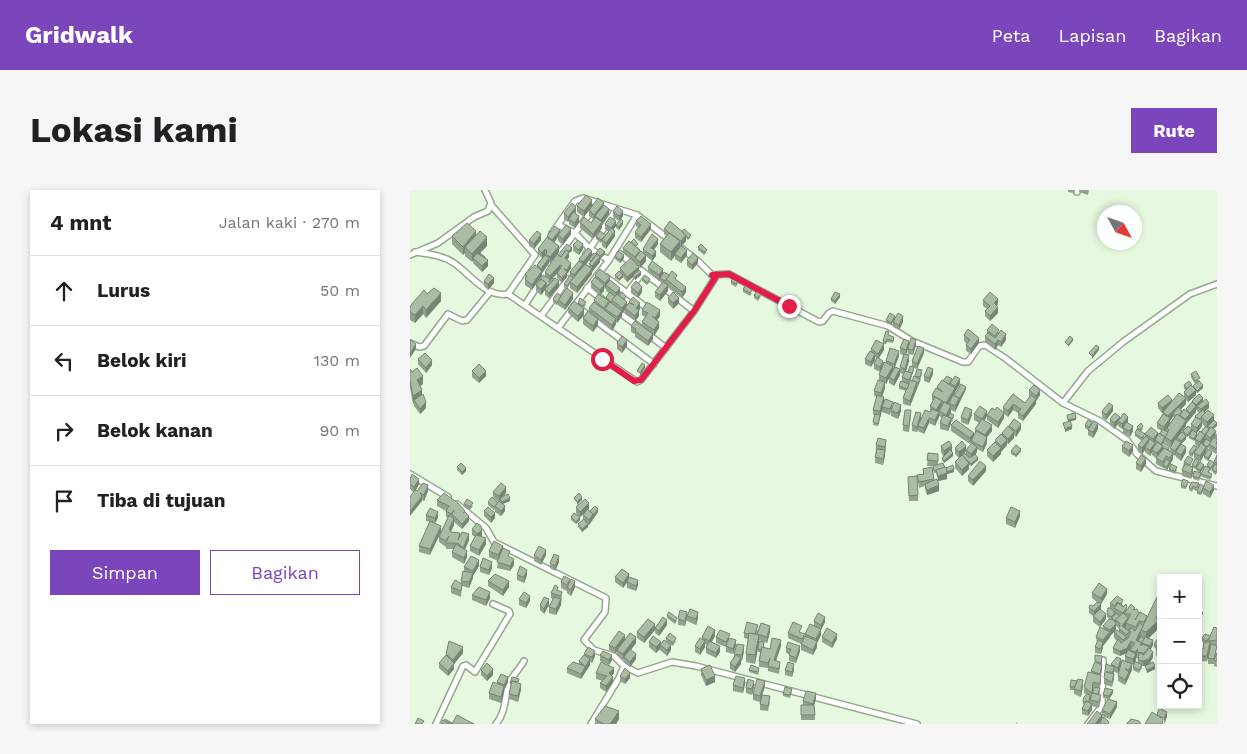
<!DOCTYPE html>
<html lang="id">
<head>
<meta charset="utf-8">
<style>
  body { margin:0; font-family:"Work Sans",sans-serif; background:#f6f6f6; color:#202124 }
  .controls { position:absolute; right:15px; bottom:15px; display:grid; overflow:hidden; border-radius:0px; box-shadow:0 2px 8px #0003 }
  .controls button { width:45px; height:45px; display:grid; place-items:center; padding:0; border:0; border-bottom:1px solid #e0e0e0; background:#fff; color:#202124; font:25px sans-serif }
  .compass { position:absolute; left:687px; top:15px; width:45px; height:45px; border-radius:50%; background:#fff; box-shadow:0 2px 8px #0003; rotate:130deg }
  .stop { position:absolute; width:15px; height:15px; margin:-11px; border:4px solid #e11d48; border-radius:50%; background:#fff }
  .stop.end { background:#e11d48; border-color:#fff; box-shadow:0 1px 5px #0008 }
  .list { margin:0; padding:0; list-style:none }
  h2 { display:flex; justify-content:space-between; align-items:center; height:65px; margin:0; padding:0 20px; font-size:21px }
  h2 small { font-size:16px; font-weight:400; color:#757577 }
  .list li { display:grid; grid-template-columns:32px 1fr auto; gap:15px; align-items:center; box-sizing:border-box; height:70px; padding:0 20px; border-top:1px solid #e0e0e0 }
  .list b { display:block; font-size:19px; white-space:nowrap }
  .list em { font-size:16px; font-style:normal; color:#757577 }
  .actions { display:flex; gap:10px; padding:15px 20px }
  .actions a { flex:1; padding:11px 0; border:1px solid #7b45bc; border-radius:0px; text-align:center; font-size:18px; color:#7b45bc }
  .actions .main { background:#7b45bc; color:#fff }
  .icon { flex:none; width:28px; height:28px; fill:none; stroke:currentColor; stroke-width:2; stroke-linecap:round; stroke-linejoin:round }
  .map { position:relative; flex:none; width:807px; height:534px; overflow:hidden; border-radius:0px }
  header { display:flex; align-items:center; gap:30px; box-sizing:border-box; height:70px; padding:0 25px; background:#7b45bc; color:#fff }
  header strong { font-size:24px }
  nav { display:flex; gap:28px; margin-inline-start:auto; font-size:18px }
  .intro { display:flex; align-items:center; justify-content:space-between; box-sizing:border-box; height:120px; padding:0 30px }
  h1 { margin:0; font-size:35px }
  .button { padding:12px 22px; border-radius:0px; background:#7b45bc; color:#fff; font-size:18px; font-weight:700 }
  main { display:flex; gap:30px; padding:0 30px }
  aside { flex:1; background:#fff; border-radius:0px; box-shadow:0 2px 8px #0003 }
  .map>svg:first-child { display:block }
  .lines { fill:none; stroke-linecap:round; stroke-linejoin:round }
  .minor-casing { stroke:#96a790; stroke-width:8 }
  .path { stroke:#adbba7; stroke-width:1; stroke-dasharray:2.5 2.5; stroke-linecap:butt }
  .minor { stroke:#fff; stroke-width:5 }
  .wall { fill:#93a28e; fill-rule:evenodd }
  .shaded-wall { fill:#788474 }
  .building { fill:#abbca5; stroke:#788474 }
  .route { stroke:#e11d48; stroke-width:6 }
</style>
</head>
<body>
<header>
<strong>Gridwalk</strong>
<nav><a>Peta</a><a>Lapisan</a><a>Bagikan</a></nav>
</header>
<div class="intro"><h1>Lokasi kami</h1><a class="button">Rute</a></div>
<main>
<aside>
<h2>4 mnt<small>Jalan kaki · 270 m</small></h2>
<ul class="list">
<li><svg class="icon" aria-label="ahead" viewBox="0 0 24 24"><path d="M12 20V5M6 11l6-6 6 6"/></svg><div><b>Lurus</b></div><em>50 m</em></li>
<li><svg class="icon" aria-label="left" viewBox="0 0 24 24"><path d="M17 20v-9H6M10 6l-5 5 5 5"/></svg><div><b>Belok kiri</b></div><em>130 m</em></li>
<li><svg class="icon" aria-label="right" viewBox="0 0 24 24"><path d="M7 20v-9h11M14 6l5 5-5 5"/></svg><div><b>Belok kanan</b></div><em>90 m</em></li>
<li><svg class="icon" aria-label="arrive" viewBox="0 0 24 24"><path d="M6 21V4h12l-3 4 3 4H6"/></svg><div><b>Tiba di tujuan</b></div></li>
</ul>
<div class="actions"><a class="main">Simpan</a><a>Bagikan</a></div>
</aside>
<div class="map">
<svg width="807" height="534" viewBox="0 0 807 534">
  <rect width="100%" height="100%" fill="#e6f8df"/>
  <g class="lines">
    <defs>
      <g id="minor">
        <path d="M667,2v-2"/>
        <path d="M148,35l17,8 15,16 19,11"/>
        <path d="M142,43l23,-32 8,-3 54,17 33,25"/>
        <path d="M5,62c13,2 27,3 39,11 16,11 32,35 54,31l27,-39 -44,-50"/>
        <path d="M149,64l34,-45"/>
        <path d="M176,64l30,-44"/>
        <path d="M210,64l74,57"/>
        <path d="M0,65l28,-12 36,-26 14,-6 3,-8 -6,-13"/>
        <path d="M302,85l17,-1 90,48 4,-1 6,-8 4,-2 55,15 24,15 51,21h5l11,-16 6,-1 20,13 58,45 37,18 27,19 10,14 19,17 61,15"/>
        <path d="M196,87l37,28"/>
        <path d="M177,98l15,11"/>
        <path d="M217,103l16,-21"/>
        <path d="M98,104l129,88 4,-2 53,-69 21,-33 -16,-16 -18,-14"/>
        <path d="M115,115l23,-36"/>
        <path d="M170,119l74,55"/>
        <path d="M207,121l21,15"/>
        <path d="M131,126l27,-37"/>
        <path d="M148,138l51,-68 28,-45"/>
        <path d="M239,145l17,13"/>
        <path d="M0,153l9,4 5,-1 24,-32 14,7 5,-1 23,-28"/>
        <path d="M653,213l25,-32 35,-29 67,-48 27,-10"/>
        <path d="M0,284l38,23"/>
        <path d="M47,314l29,24 8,14 112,56 -1,14 -21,28 10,10 20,6 10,10 14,7 34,-11 24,4 221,58"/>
        <path d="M26,534l27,-58 3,-1 9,7 35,-58 -1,-3 -16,-7"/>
        <path d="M86,534c11,-13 8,-29 14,-43 1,-3 11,-14 14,-20"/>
        <path d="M181,534l28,-46 5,-12"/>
        <path d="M678,534l14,-18 1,-46"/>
      </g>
    </defs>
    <use href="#minor" class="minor-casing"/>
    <path class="path" d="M606,534l3,-4"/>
    <use href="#minor" class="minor"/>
  </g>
  <g class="wall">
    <path d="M658,0h7l-1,3 -6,-1z"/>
    <path d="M669,0h10l-1,5 -9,-3z"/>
    <path d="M194,15l5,9 -7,10v4l-9,11 -13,-11v-6l11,1 2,-4 -4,-3v-6l-5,7 -7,-5v-6z"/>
    <path d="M203,21l10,5 -2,3 2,5 -4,6 -3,-2v-3l3,-4 -6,-4z"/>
    <path d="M166,22l-1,1 4,9 -4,6 -6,-4v-3l-1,1 -4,-3v-6z"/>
    <path d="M226,31l15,8 -10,13 -6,-4v-6l3,-4 -2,-2z"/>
    <path d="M195,34l11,2 -3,4 2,6 -9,13 -4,-3v-4l-1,1 -5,-4v-3h10l3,-4 -4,-3z"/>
    <path d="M254,39l18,2 9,6 -3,3 -2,-2v3l-4,5 5,9 -6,8 -6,-4v-4l-4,6 -11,-9v-8l6,-8 -2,-2z"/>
    <path d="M150,44h11l-8,11 -5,-4v-4l-4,6 5,9 -9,11 -1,-1v1l-7,10 -10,17 -7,-5v-11l12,-7v-2l5,-7 -4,-4v-5l9,-11v-2z"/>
    <path d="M42,46h24l11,10 -7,7 5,6 3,7 -6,6 -9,-9v-3l-1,2 -7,-6v-3l-2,2 -11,-11z"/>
    <path d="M119,50h12l-7,9 -5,-3z"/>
    <path d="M248,54l-4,6 2,6 -4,5 -6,-5v5l-6,7 -2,-2 1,4 2,5 -6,5 -2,-3 -6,5 -4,-5 -4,4 -4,-3v-3l5,-3v-4l10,-9 -7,-6v-5l15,-1 -1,1 3,4 3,1v-4z"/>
    <path d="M163,55l10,4 -4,6 -6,-4z"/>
    <path d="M288,57l9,5 -3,3 -6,-5z"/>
    <path d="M162,61l-3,2v4l-2,3 4,8 -4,6v3l-5,6 -5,-5v-4l-4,4 6,9 -10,11 -4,-3v-5l-4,5 -5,-4v-6l3,-3v-1l6,-5v-4l13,-17z"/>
    <path d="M186,64h9l-5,5v3l-8,10v-1v3l-15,19 -7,-5v-4l-3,5 6,10 -8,11 -7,-5v-1l-1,1 -4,-3v-3l8,-3 5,-7 -2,-2v-3l6,-9v-3l9,-11v-2zM179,70l1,3 -1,3 -3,-2z"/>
    <path d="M205,66l9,2 -4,5 -5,-4z"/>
    <path d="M277,70l11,3 -6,7 -5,-4z"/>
    <path d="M238,77l29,14 9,11 -4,6 -14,-12v5l-8,10 -5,-4v-5l7,-9 -2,-2v-2l-1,2 -11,-9z"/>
    <path d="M185,85l15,6 10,13 -1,1 7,4 -1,1 2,5 2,-2v-1l11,7 -1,1v6l-4,5 -10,-7v-4l-3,4v2l-5,7 -1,-1v2l-4,7 -14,-11v5l-5,7 -10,-8v-6l6,-5v-5l5,-5v-3l5,-5 -8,-7v-6l4,-5zM194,98l1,1 1,-1v3l3,2 -3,4v2l-6,-4 4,-4z"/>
    <path d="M232,88l8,4 -3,3 -5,-4z"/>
    <path d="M74,91l10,2 -6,7 -4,-4z"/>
    <path d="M321,91l7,2 -2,4 -5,-3z"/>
    <path d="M221,97l11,5 -4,6 -7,-5z"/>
    <path d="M333,99l9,4 -2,3 -7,-4z"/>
    <path d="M17,104l14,7 -15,17 -3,-4 -8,9 -5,-3v-14z"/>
    <path d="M344,105l7,1 -3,5 -4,-3z"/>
    <path d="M430,107l-5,7 -4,-3v-2z"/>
    <path d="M258,108l11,5 -6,6 -5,-6z"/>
    <path d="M573,110l15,4 -1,2 1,7 -8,8 -5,-5v-5l2,-2 -4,-3z"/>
    <path d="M168,113l8,1 -3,5 1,6 -6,7 -10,-9v-5l10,-4z"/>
    <path d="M232,120l18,6 -3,4 2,8 -5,8 -1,-1v4l-5,7 -13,-9v-3l-4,-2v-6h11v-4l3,-5 -3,-2z"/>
    <path d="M485,128l-4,7 -5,-2v-3z"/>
    <path d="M483,132h10l-4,8 -6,-3z"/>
    <path d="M577,140l12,2 7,8 -5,7 -3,-2 -3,5 -10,-8v-6l2,-2z"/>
    <path d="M554,145l15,8 -8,11 -5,-3v-6l1,-1 -3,-3z"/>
    <path d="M479,146l5,4 -1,3 -6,-1 -1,2h-3v-3z"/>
    <path d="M207,153l10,3 -5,7 -5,-4z"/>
    <path d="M499,155h7l-3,10 -5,-1v-5l-2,5 3,7 -3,10 2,1 4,-6v-5l12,-8 -7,16 5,4 -2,9 -10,24 -7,-2v-6l3,-7 -7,-2v-3l3,-5v-4l1,-3 -3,-1v2l-6,11 -5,-3v-5l-3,6 -1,-1v5l-3,9 2,5 17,9 -3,8 -7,-3v-4l-1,3 -8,-3v-4l-4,18 -5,-1 2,-10h-2v-5l4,-13 -3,-1v-5l5,-11v-5l2,-5 -1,2 -6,-3v-5l3,-6 -2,-1v3l-4,7 -6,-3v-5l6,-8v-2l13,1 -5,8 4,6 3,-2v-1l13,-5 -4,11 5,2 3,-14 -3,-1v-6zM504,178l3,1 -2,8 -3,4 -1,-1z"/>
    <path d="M8,169l14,6 -6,8 -8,-9z"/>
    <path d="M0,179l13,15 -3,2 2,9 4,13 -6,6 -6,-8v-2h-1l-3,-16z"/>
    <path d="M62,181l14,5 -7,7 -7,-6z"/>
    <path d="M523,184l-4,9 -5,-2v-5z"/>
    <path d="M781,184l9,7 3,7 -6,5 -1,-1v3l-8,7 -2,-2v4l-5,5 1,2h4v-2l6,-6v-2h11l6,7 -5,4 12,23 1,-2v22l-1,-2v1l-7,-5v-2l-2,3h-1l-6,12 -1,-1v2l5,4 -4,6 1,3 -2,5 -6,-2v-3l6,-4 -3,-2v-1l-3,-1v5l-2,6 -9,-3v-6l2,-8 8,5v-2l3,-6 -1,-1v-4l-2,3 -3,-2v-3l8,-3 1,-2 -3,-3v-5l-1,2 -5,-3v-2l1,-3 -3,4h-1v2l-5,5 5,8 -5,9 -5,-4v-2l-1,1 -2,-1v4l-6,11 -11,-6v-6l-4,-3v-3l-2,4 -5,-4v-2l-3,4 -4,-3v-6l4,-4 -7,-5v-3l2,-4v-2l6,1 -2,4 4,5v-3h15l2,-3 -5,-3v-5l6,-9v-1h-1l-4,-5v-5l14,-1 12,-6v-4l1,-2 -1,-2v-3l9,2 4,-4 -2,1 -4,-7zM787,219v2l2,2 -4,3v3l-4,5v5l-8,2v2l-2,1 5,-8v-2l4,-5v-1v1l6,-7v-2zM763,227h1l-5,7 1,-3zM792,233l3,4 -4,5 -4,3v-2l5,-7zM755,251v1l6,4 -1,6 -2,-1 2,-2 -6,-6z"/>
    <path d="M533,191l17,3 -5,8v-1v2l-7,11 1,1v-2l5,-7 12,-7 -11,23 -4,-2 -1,3 4,4 -2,5h-1l-3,9 -8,-2v-6l2,-5 -3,-2v-5v6l-4,9 -6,-3 -5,11 -6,-3v-4l-1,5 -5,-1v-6l9,-7 -2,6 11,-12v-6l3,-6h-1v-5l5,-6v-2z"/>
    <path d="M619,200l11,5 -4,6v3l-13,17 -5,-3v-5l-5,-3 -5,7 -4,-3v4l-6,10 -11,-8v-5l8,-5 8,2v-5l10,-13 12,9 5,-7h-1z"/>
    <path d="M692,221h11l-7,9 -4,-3z"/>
    <path d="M564,224l13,2 -3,5 8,10 -5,6v6l-4,9 -6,-3v3l-2,3 3,5 -7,6 -2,-1v4l-7,7 -7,-8v-6l11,-8v-3l-7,7 -4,-4v-6l11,2 5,-6v-2l-1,2 -19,-13v-6l23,10 1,-2v-4l4,-6 -5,-3z"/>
    <path d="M562,225l-4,10 -7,-3v-5z"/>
    <path d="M501,226l-2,16 -6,-1v-6z"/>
    <path d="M710,228l8,4 -1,1 6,8 -3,6 -7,-4v-4h-1l-4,-3v-2l-4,5 -4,-4v-6z"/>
    <path d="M675,235l13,4 -5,9 -5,-3v-5l-3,-2z"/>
    <path d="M599,236l12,3 -5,8 -2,-2v3l-6,6 -1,-1v2l-6,7v2l-8,8 -6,-6v-6l8,-7v-3l7,-5v-2l7,-5z"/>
    <path d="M466,255l10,1 -3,19 -8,-2z"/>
    <path d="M531,256l11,5 1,5 -9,7 -2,-3v-2l1,-2 -2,-4z"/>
    <path d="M712,256l11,5 -4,6 -7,-5z"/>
    <path d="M601,261h10l-5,6 -5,-3z"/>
    <path d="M518,263l10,1v11l16,7 -7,2v5l-9,2 1,10 -12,4 -2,-6v-3l-6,2 -2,-13 6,-1v-5l9,-2 2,13h4l-2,-7h-2l-1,-7h-6z"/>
    <path d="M802,264l-4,7 -4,-3v-2z"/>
    <path d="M807,265v18l-2,2 -3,-4v-2l-1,2 -1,-1 -1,2 3,5 -2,3 -9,-4v-2l6,-7v-2l7,-3z"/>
    <path d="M726,273l10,1 -5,8 -5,-3z"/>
    <path d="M47,277l9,4 -4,4 -5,-5z"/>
    <path d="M759,279l8,1 -2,4 -6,-3z"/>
    <path d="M576,281l-13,15 -5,-5v-5z"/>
    <path d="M0,289l9,5 -3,6 1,1h11l-4,10 -2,-1v1l-12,-12z"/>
    <path d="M498,292l10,13v6h-9z"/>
    <path d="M778,294l-2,5 -5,-1v-3z"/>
    <path d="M789,296l-3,5 -3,-2 -1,3 -3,-2v-3l10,-1 15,4 -4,8 -7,-4v-2l-2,3 -4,-1v-3z"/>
    <path d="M83,302l13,1 -4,4 8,4 -7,3 2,7 -4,5 -6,-4v-3l-1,1 -6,-5v-3l10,1v-1l-5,-5z"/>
    <path d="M27,310l28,12 4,9 -7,8 -8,-7v3l-3,7 18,8 -4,10 2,7 -3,7 -12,-7v-5l2,-3h-8v-2l-7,-5v-5l9,-19 -2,-1v-6l-9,-5z"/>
    <path d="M54,314l9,2 -3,4 -6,-3z"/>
    <path d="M166,317l13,2 -1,1 2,1 8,1 -9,13h-1v2l-6,5 -4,-5v-3l5,-4v-6l-3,3v3l-4,4 -5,-4v-3h8l-3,-4z"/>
    <path d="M74,321l11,7 -4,5 -7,-7z"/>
    <path d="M16,325l12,3 -3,5 -5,32 -11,-3v-6l11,-24 -4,-1z"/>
    <path d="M610,326l-5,12 -9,-4v-6z"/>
    <path d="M62,339l10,7 -1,1 5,7 -7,12 -9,-5v-5l5,-9 -3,-2z"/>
    <path d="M93,358l11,17 -4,6 -13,-3 1,-7 -9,-4v-6z"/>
    <path d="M124,365h12l-5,10 -7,-4z"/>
    <path d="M149,372l-4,9 -5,-3v-5z"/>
    <path d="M69,376l-6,10v2l-4,10 -7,-2 -1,11 -10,-4v-6l10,-3v-3l3,-10v-4z"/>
    <path d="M70,377l12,1 -3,7 -9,-3z"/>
    <path d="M107,385h10l-3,8 -7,-3z"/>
    <path d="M205,387h14l9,8 -2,6 -9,-3v-6l-4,6 -8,-6z"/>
    <path d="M78,391l21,6 -6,9 -15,-10z"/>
    <path d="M160,391l5,6 -4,9 -4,-3v-2l-6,-3v-6z"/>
    <path d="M148,400l4,7 -1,8 -5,10 -7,-2v-6l4,-8 -2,-1v-5z"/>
    <path d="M682,403l15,1 -6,10 -4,-2 9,17 -6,8 -7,-5v-6l-4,-3v-5l4,-2 4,-4 -5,-4z"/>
    <path d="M62,405l18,3 -4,8 -14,-6z"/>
    <path d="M707,406l6,9v1l4,3 8,1 12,8 14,-17v17l-3,5v6l-10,9 5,7 -3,5 3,7 -3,6 5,6 -8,4 -2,-7h-3v2l-3,5 -6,-3 1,-7 -1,2 -8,-4v-5l1,-3 -6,3 -7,-3v-5l4,-7 -3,-3v-6l5,-1v-3l-3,-2v4l-6,6v1l-7,9 -2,8 -6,-1v-6l2,-5 -1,-5 7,-8v-3l7,-7 -3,-2 1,-9h2v-5zM727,466v2h1v5l-3,-1z"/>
    <path d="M109,409l11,2 -4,7 -7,-3z"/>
    <path d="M130,415h9l-5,9 -4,-4z"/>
    <path d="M257,425l10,6 -2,3 -8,-6z"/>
    <path d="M277,426l11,2 -2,7 -9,-4z"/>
    <path d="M277,428l-2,8 -7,-1v-6z"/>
    <path d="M404,431l11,1 -4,8v5l-4,8v4l-4,8 -12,-5v-6l-13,-6v-5l14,-1 -1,1 4,4v-3l9,-8z"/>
    <path d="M257,435l-8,11 -4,-3v-5z"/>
    <path d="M807,438v18h-1l1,21 -3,-1v-3v1h-6v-6l2,-12 -3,15 -8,1 1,-9 3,-4 1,-6 -2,-2v-3l9,-2z"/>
    <path d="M245,440l-11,13 -7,-5v-6z"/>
    <path d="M348,440l-1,5 13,-3 -3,11 -3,-1v6l6,1 11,-3 -5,15 4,6 -1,7 -11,-3v-3l-9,-1v-6l1,-9h-2v-3l6,-7 -5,-2 -4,24 -9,-2v-8l2,-15 -4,-1v-5z"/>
    <path d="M305,446l-3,6 8,10 -4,6 -10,-5v-5l1,-3 -2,-1v3l-5,8 -5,-3v-6l7,-7v-2z"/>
    <path d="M306,447l14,1 6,7 -3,9 -7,-2v-5l-10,-4z"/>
    <path d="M412,447l15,2 -5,9 -10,-6z"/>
    <path d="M256,448l10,3 -3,5 -7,-5z"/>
    <path d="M215,449l11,4 -5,6 5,10 -6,8 -6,-5v-3l-1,1 -6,-5v-4l-2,3 -6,-4v-5z"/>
    <path d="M751,449v19l-5,-2v-6l1,-1 -3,-2v-3z"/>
    <path d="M239,452l12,1 10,7 -4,6 -7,-6v-1l-4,4 -7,-6z"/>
    <path d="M376,458l14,3 -4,12 -7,-2v-7l-3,-1z"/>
    <path d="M334,461l-2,10h-1v3l-6,8 -5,-3v-6l4,-6v-3z"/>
    <path d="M53,463l-9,11v5l-6,7 -9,-8v-5l7,-8v-1z"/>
    <path d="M174,464l11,2 -3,7 -2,-1v3l-9,14 -14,-6v-5l12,-4v-3l5,-6z"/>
    <path d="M190,465l12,5 -3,5 -9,-4z"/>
    <path d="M685,465l7,6 -1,14v6l-2,14 2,5 -2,8 -7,-2v4l-4,6 -6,-2v-5l2,-5h-1l1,-7 3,-2 -3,-2v-6l11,-25z"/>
    <path d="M711,473l11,7 -7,15 -7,-4v-8l-4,-1 -2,15 -8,-3v-6l7,-14z"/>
    <path d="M291,479l14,13 -9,4 -5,-11z"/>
    <path d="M71,480l12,5 -6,6 -6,-6z"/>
    <path d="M339,480l10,1 -1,4 -9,-3z"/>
    <path d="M375,480h9l-2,7 -7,-2z"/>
    <path d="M186,483h18l-2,3 1,6 -7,10 -6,-4v-5l3,-2 -7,-2z"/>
    <path d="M210,486l10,2 -5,6 -5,-3z"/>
    <path d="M87,492h11l-4,8 -3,13 -12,-4v-6l8,-9z"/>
    <path d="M100,493h8l3,6 -3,13 -9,-3v-5l2,-8z"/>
    <path d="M335,494l-2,9 -10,-2v-6z"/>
    <path d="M344,496l-2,9 -6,-2v-5z"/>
    <path d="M355,496l-3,9 8,7 -2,9 -8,-1v-8l-7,-2v-6z"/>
    <path d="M673,496l-2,11 -7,-3v-4h-4v-3z"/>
    <path d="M382,502l-2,6 -7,-2v-2z"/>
    <path d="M703,503l-4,6 -6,-1v-3z"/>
    <path d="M406,509l-2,6 1,15h-14v-15h2v-4z"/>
    <path d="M707,517l-7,12 -8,-3v-6z"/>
    <path d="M185,529h24l-3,5h-21z"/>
  </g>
  <g class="shaded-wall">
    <path d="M182,10v6l-8,11v-6z"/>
    <path d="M194,13v5l-9,8v3l-1,1v-5z"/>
    <path d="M166,17v5l-6,7h-1l-1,3v-5z"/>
    <path d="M199,19v5l-7,10v4l-9,11v-5l8,-10v-4z"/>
    <path d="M213,21v5l-4,6v-6z"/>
    <path d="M169,26v6l-4,6v-5z"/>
    <path d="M206,31v5l-5,7v-5z"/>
    <path d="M213,31v3l-4,6v-3z"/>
    <path d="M241,34v5l-10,13v-5z"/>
    <path d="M161,39v5l-8,11v-6z"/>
    <path d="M150,40v6l-2,-1v2l-6,8v-5z"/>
    <path d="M66,41v9l-11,7v6l-2,2v-8z"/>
    <path d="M205,41v5l-9,13v-6z"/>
    <path d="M131,44v6l-7,9v-5z"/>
    <path d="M276,45v6l-5,6v-6z"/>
    <path d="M77,47v9l-13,13 -1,-1v2l-1,2v-8z"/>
    <path d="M248,49v5l-7,9v-5z"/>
    <path d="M270,51v8l-9,12v-9z"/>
    <path d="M173,54v5l-4,6v-5z"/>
    <path d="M149,56v6l-9,11v-6z"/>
    <path d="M162,58v3l-3,2v4l-4,7 -4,-5z"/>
    <path d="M135,59v6l-3,3v-5z"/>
    <path d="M277,60v5l-6,8v-5z"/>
    <path d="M182,61v5l-18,24v-5l9,-11v-2z"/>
    <path d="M246,61v5l-4,5v-5z"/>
    <path d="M195,62v2l-5,5v3l-8,10v-6z"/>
    <path d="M214,65v3l-4,5v-3z"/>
    <path d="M236,65v6l-6,7v-6z"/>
    <path d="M139,68v5l-7,10v3l-10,14v-5l9,-13v-3z"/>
    <path d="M288,68v5l-6,7v-5z"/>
    <path d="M78,70v6l-6,6v-6z"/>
    <path d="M161,73v5l-4,6v3l-5,6v-5l5,-5v-3z"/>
    <path d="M150,75v5l-10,11v-5z"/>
    <path d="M229,77v5l-6,3v2l-6,5v-5z"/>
    <path d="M182,79v5l-15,19v-6z"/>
    <path d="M253,79v5l-4,7v-6z"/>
    <path d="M231,82v3l-6,5v-3z"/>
    <path d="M213,85v2l-4,4v-2z"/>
    <path d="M200,87v6l-4,2 -1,4v-6z"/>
    <path d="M84,88v5l-6,7v-6z"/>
    <path d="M149,91v6l-10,11v-5z"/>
    <path d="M136,93v6l-5,6v-6z"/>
    <path d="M194,95v6l-4,4v-5z"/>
    <path d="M258,95v6l-8,10v-6z"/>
    <path d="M232,97v5l-4,6v-5z"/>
    <path d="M276,97v5l-4,6v-6z"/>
    <path d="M210,98v6l-4,5v-6z"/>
    <path d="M31,103v8l-15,17v-8z"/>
    <path d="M163,103v6l-8,11v-5z"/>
    <path d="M430,104v3l-5,7v-3z"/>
    <path d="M269,108v5l-6,6v-6z"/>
    <path d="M588,109v5l-4,5v-6z"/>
    <path d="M217,112v5l-2,1v2l-3,4v-6z"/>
    <path d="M230,113v6l-4,5v-6z"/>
    <path d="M13,116v8l-8,9v-8z"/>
    <path d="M588,117v6l-8,8v-5z"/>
    <path d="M174,119v6l-6,7v-6z"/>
    <path d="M229,120v6l-4,5v-5z"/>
    <path d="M250,120v6l-5,7v-5z"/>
    <path d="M212,121v5l-5,7v-6z"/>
    <path d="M485,126v2l-4,7v-2z"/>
    <path d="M493,126v6l-4,8v-5z"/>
    <path d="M188,129v6l-5,7v-6z"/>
    <path d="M206,129v5l-4,7v-6z"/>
    <path d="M249,132v6l-5,8v-6z"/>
    <path d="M243,144v5l-5,7v-5z"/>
    <path d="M596,144v6l-5,7v-5z"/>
    <path d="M569,148v5l-8,11v-5z"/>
    <path d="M663,149v2l-5,6v-2z"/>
    <path d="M217,150v6l-5,7v-6z"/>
    <path d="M506,150v5l-3,10v-5z"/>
    <path d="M588,150v5l-3,5v-6z"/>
    <path d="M499,151v5l-3,10v-6z"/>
    <path d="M6,154v5l-6,9v-5z"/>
    <path d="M474,154v6l-6,9v-5z"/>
    <path d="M689,157v3l-7,9v-3z"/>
    <path d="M514,158v5l-7,16v-5z"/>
    <path d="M489,161v5l-5,13v-5z"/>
    <path d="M465,164v6l-4,7v-5z"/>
    <path d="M499,165v6l-4,13v-5z"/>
    <path d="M22,170v5l-6,8v-5z"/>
    <path d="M473,171v5l-3,6v-5z"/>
    <path d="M235,175v3l-5,8v-3z"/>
    <path d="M483,176v5l-7,13v-6z"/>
    <path d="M490,179v6l-6,11v-6z"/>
    <path d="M523,179v5l-4,9v-5z"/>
    <path d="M76,181v5l-7,7v-5z"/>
    <path d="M13,186v8l-6,4v-8z"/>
    <path d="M550,189v5l-5,8v-6z"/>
    <path d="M475,192v6l-4,11v-6z"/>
    <path d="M507,192v6l-7,18v-5z"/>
    <path d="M793,195v3l-6,5v-2z"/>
    <path d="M556,197v2l-11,23v-6z"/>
    <path d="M545,198v5l-9,15v-5z"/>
    <path d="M12,200v8l-8,2 -1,4v-8z"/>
    <path d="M630,200v5l-4,6v-5z"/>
    <path d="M786,200v5l-8,7v-5z"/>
    <path d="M474,207v6l-6,23 2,-15z"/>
    <path d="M776,208v6l-11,11 -2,-1v3l-3,4v3l-6,9v-6l4,-7v-4z"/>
    <path d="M793,208v5l-6,3v3l-1,1v-5z"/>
    <path d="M626,209v5l-13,17v-5z"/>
    <path d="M762,210v5l-10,8v-5z"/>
    <path d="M532,211v6l-6,9v-6z"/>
    <path d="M16,212v6l-6,6v-5z"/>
    <path d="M799,213v5l-8,7v-6z"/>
    <path d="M603,214v6l-5,7v-6z"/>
    <path d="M491,215v6l-3,8v-6z"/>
    <path d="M541,216v6l-5,9v-6z"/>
    <path d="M703,216v5l-7,9v-5z"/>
    <path d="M786,216v6l-6,7v-6z"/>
    <path d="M562,220v5l-4,10v-5z"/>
    <path d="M577,221v5l-5,9v-6z"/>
    <path d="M529,222v5l-4,9v-6z"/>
    <path d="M511,223v5l-4,14v-5z"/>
    <path d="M594,223v5l-6,10v-6z"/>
    <path d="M780,224v5l-4,5v2l-9,12v-1v2l-6,8v-6l14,-20v-2z"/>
    <path d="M804,225v6l-7,7v-6z"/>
    <path d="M710,227v5l-2,-1v3l-4,5v-6z"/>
    <path d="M718,227v5l-6,7v-5z"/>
    <path d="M519,228v5l-5,11v-6z"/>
    <path d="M541,228v6l-3,7v-5z"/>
    <path d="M666,228v2l-8,2v-2z"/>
    <path d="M792,231v5l-5,7v3l-3,5v-2l3,-6v-5z"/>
    <path d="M688,233v6l-5,9v-6z"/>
    <path d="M807,233v3l-6,5v-3z"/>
    <path d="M611,234v5l-5,8v-6z"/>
    <path d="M582,235v6l-5,6v6l-4,9v-5l2,-6v-6z"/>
    <path d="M662,236v3l-7,3v-3z"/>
    <path d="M723,236v5l-3,6v-6z"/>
    <path d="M782,239v3l-5,5v-2z"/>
    <path d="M806,241l-1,6 -4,6 -1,-5z"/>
    <path d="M604,242v6l-6,6v-5z"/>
    <path d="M564,243v5l-3,3 -1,3v-6z"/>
    <path d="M748,243v5l-3,2v3l-2,1v-5z"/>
    <path d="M796,244l-1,7 -5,7v-6z"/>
    <path d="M776,246v3l-5,5v4l-5,4 -1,4v-5l6,-10z"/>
    <path d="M739,249v5l-4,3v3l-3,4v-6z"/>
    <path d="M476,250l-1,16 -2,9v-6z"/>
    <path d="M597,250v5l-6,7v-6z"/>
    <path d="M745,253v5l-3,2v2l-2,4v-6z"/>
    <path d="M542,255v6l-8,6v-6z"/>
    <path d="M723,255v6l-4,6v-6z"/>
    <path d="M556,256v5l-7,7v-6z"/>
    <path d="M753,256v6l-6,7v-6z"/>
    <path d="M567,257v5l-6,8v-6z"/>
    <path d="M776,257v5l-5,9v-6z"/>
    <path d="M796,257v5l-6,10v-6z"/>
    <path d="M591,258v6l-8,8v-6z"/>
    <path d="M611,259v2l-5,6v-2z"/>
    <path d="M802,262v2l-4,7v-3z"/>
    <path d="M543,263v3l-9,7v-2z"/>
    <path d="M763,263v6l-6,11v-3z"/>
    <path d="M568,268v2l-7,6v-2z"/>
    <path d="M736,268v6l-5,8v-6z"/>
    <path d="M559,273v6l-7,7v-6z"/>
    <path d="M794,275v2l-4,6v-3z"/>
    <path d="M576,276v5l-13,15v-6z"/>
    <path d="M783,277v6l-2,6v-5z"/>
    <path d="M56,278v3l-4,4v-3z"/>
    <path d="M544,279v3l-7,2v5l-9,2v-5z"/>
    <path d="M9,289v5l-5,9v-6z"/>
    <path d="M18,295v6l-4,10v-6z"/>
    <path d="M529,295v6l-12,4v-5z"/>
    <path d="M804,295v5l-4,8v-6z"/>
    <path d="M96,297v6l-7,9v-6z"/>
    <path d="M12,306v5l-12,15v-5z"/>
    <path d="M172,307v3l-5,5v-3z"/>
    <path d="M100,308v3l-8,3v-2z"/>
    <path d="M179,313v6l-9,8v-5z"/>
    <path d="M95,316v5l-4,5v-5z"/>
    <path d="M188,319v3l-9,13v-5z"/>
    <path d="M610,321v5l-5,12v-6z"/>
    <path d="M28,322v6l-3,5v-5z"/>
    <path d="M85,323v5l-4,5v-6z"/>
    <path d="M59,326v5l-7,8v-5z"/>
    <path d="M170,327v3l-4,4v-2z"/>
    <path d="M44,329v6l-5,10v-6z"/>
    <path d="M178,334v3l-6,5v-3z"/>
    <path d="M31,336v6l-11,23v-6z"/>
    <path d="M72,340v6l-5,3v-5z"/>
    <path d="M59,344v6l-6,13v-5z"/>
    <path d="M76,348v6l-7,12v-6z"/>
    <path d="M93,356v5l-5,10v-6z"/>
    <path d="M136,360v5l-5,10v-5z"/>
    <path d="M57,361v6l-3,7v-6z"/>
    <path d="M149,366v6l-4,9v-5z"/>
    <path d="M104,369v6l-4,6v-5z"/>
    <path d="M69,370v6l-6,10v-5z"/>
    <path d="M82,372v6l-3,7v-5z"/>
    <path d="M117,380v5l-3,8v-6z"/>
    <path d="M63,383v5l-4,10v-6z"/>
    <path d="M219,384v6l-6,8v-5z"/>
    <path d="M228,390v5l-2,6v-5z"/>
    <path d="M99,391v6l-6,9v-6z"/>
    <path d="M165,391v6l-4,9v-6z"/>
    <path d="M697,399v5l-6,10v-6z"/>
    <path d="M80,402v6l-4,8v-6z"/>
    <path d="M120,406v5l-4,7v-5z"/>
    <path d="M139,409v6l-5,9v-5z"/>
    <path d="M151,409v6l-5,10v-6z"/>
    <path d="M691,414v6l-7,7v-6z"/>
    <path d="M790,416v5l-2,3v-6z"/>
    <path d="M751,420v8l-3,5v6l-12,12v-9z"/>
    <path d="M277,422v6l-2,8v-5z"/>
    <path d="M288,422v6l-2,7v-6z"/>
    <path d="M696,424v5l-6,8v-5z"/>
    <path d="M415,427v5l-4,8v-5z"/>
    <path d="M718,428v6l-2,-1v4l-4,5v-6z"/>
    <path d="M257,430v5l-8,11v-5z"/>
    <path d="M245,434v6l-11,13v-6z"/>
    <path d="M706,434v6l-6,6v-6z"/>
    <path d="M360,436v6l-3,11v-6z"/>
    <path d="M411,439v6l-4,8v4l-4,8v-5l3,-7v-4z"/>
    <path d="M305,440v6l-6,10v-5z"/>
    <path d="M731,440v5l-5,11v-6z"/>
    <path d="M700,442v5l-7,9v-6z"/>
    <path d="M427,444v5l-5,9v-5z"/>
    <path d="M215,445v6l-10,13v-6z"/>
    <path d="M349,445v8l-4,21v-9z"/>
    <path d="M226,447v6l-11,15 -1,-1 -1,3v-6z"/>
    <path d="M326,450v5l-3,9v-5z"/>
    <path d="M371,450v6l-7,20v-6z"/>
    <path d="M743,450v5l-3,6v-5z"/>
    <path d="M295,451v6l-5,8v-6z"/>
    <path d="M721,451v6l-4,6 -7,3v-5z"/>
    <path d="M251,452v4l-1,-1v4l-4,4v-6z"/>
    <path d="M693,452v6l-2,6v-5z"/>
    <path d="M800,452v6l-3,13v-5z"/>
    <path d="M261,455v5l-4,6v-6z"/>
    <path d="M334,455v6l-2,10v-6z"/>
    <path d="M310,456v6l-4,6v-5z"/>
    <path d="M390,456v5l-4,12v-5z"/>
    <path d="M53,457v6l-9,11v5l-6,7v-5l5,-6v-5z"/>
    <path d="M728,459l-2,11 -3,5v-6l2,-4v-3z"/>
    <path d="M185,461v5l-3,7v-6z"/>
    <path d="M743,462v5l-4,8 -6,1v-5z"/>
    <path d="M226,464v5l-6,8v-5z"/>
    <path d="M202,465v5l-3,5v-5z"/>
    <path d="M692,466v14l-2,9v-5z"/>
    <path d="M331,468v6l-6,8v-5z"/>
    <path d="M180,469v6l-9,14v-5z"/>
    <path d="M711,469v5l-3,9v-5z"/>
    <path d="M384,474v6l-2,7v-5z"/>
    <path d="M722,474v6l-3,6v-6z"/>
    <path d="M745,476v3l-8,4v-3z"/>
    <path d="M704,477v12l-2,8 1,-15z"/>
    <path d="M204,478v5l-5,5v-5z"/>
    <path d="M83,479v6l-6,6v-5z"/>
    <path d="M719,482v5l-4,8v-5z"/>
    <path d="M220,483v5l-5,6v-5z"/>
    <path d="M305,486v6l-9,4v-6z"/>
    <path d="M98,487v5l-4,8v-5z"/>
    <path d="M203,487v5l-7,10v-6z"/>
    <path d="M335,488v6l-2,9v-5z"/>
    <path d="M673,490v6l-2,11v-6z"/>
    <path d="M344,491v5l-2,9v-6z"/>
    <path d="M355,491v5l-5,16v-6z"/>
    <path d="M111,494v5l-3,13v-6z"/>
    <path d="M94,496v6l-3,11v-6z"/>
    <path d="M703,500v3l-4,6v-3z"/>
    <path d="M406,503v6l-3,10v-5z"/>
    <path d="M707,512v5l-7,12v-5z"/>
    <path d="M682,514v6l-4,6v-5z"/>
    <path d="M209,521v8l-3,5h-6z"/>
    <path d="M757,522v5l-3,7v-6z"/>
    <path d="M692,525v6l-3,3h-4z"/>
  </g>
  <g class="building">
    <path d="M176,5l6,5 -8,11 -7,-5z"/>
    <path d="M188,8l6,5 -10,12 -5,-5z"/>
    <path d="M162,13l4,4 -8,10 -4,-4z"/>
    <path d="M194,15l5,4 -8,11 -6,-4z"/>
    <path d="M207,16l6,5 -4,5 -6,-5z"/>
    <path d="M163,22l6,4 -4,7 -6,-4z"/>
    <path d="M231,26l10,8 -10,13 -6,-5 6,-7 -5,-4z"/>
    <path d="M174,27l7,6 4,-6 7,5 -9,12 -13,-12z"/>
    <path d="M200,27l6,4 -5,7 -6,-4z"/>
    <path d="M211,29l2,2 -4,6 -3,-2z"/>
    <path d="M260,31l16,14 -5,6 -17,-12z"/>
    <path d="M57,33l9,8 -13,16 -11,-11z"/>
    <path d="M156,35l5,4 -8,10 -5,-4z"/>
    <path d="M145,36l5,4 -8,10 -5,-4z"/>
    <path d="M201,38l4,3 -9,12 -4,-3z"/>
    <path d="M274,39l7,6 -3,3 -6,-7z"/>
    <path d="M70,41l7,6 -15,17 -7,-7z"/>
    <path d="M127,41l4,3 -7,10 -5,-4z"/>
    <path d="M190,41l6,4 -5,5 -5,-4z"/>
    <path d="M259,43l11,8 -9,11 -11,-8z"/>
    <path d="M242,44l6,5 -7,9 5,3 -4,5 -9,-7z"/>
    <path d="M137,47l12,9 -9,11 -4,-3 1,-3 -2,-2 -3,4 -4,-4z"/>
    <path d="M224,49l4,5 -2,2 -5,-4z"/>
    <path d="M168,50l5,4 -4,6 -6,-5z"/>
    <path d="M219,51l11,9 -5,7 -12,-9z"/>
    <path d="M157,54l5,4 -4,3 -2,-1 -5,7 -3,-2z"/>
    <path d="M291,54l6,6 -3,2 -6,-5z"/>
    <path d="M271,56l6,4 -6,8 -6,-4z"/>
    <path d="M178,58l4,3 -9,11 -4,-3z"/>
    <path d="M190,58l5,4 -5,4 -4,-3z"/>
    <path d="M156,60l3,2 -4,6 6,5 -4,7 -3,-1 3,3 -5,6 -5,-5 5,-7 -2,-1 -10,11 -5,-4 12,-18 4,3z"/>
    <path d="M208,61l6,4 -4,5 -5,-4z"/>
    <path d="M231,61l5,4 -6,7 -5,-4z"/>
    <path d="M67,63l11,7 -6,6 -9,-8z"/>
    <path d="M70,63l5,4v1l-6,-4z"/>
    <path d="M184,63l3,1 -6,7 -2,-2z"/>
    <path d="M283,63l5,5 -6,7 -5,-5z"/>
    <path d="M187,64l3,3 -8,9 -3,-2z"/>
    <path d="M135,65l4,3 -8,11 -4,-4z"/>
    <path d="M221,68l8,9 -12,10 -7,-9z"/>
    <path d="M169,71l4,3 -9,11 -4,-3z"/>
    <path d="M242,71l11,8 -4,6 -11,-8z"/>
    <path d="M175,74l7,5 -15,18 -7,-5z"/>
    <path d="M125,75l7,6 -10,14 -7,-6 2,-3 -2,-2z"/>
    <path d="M190,79l10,8 -5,6 -10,-8z"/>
    <path d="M229,80l2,2 -6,5 -2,-2z"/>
    <path d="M209,81l4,4 -4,4 -4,-4z"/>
    <path d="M262,81l5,4 -2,4 11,8 -4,5 -16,-13z"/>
    <path d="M254,82l5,3 -4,6 -5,-3z"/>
    <path d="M79,84l5,4 -6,6 -4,-3z"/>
    <path d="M133,85l7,4 -1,3 3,-4 2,1 -6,7 -2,-1v-2l-5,-4 -2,2z"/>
    <path d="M160,85l3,3 -6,8 -3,-2z"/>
    <path d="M235,85l5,4 -3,4 -5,-5z"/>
    <path d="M185,87l9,8 -4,5 -9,-8z"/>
    <path d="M324,87l4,3 -2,4 -5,-3z"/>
    <path d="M145,88l4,3 -10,12 -4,-4z"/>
    <path d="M131,89l5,4 -5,6 -5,-4z"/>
    <path d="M200,90l10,8 -4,5 -10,-8z"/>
    <path d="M226,91l6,6 -4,6 -7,-6z"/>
    <path d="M253,92l5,3 -8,10 -5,-3z"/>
    <path d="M336,95l6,5 -2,3 -7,-4z"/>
    <path d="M24,98l7,5 -15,17 -3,-4 -8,9 -5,-3v-6l14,-16 3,4z"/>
    <path d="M157,98l6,5 -8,12 -7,-5z"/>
    <path d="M347,101l4,3 -3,4 -4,-3z"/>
    <path d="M200,102l5,5 -4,5 -5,-5z"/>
    <path d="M212,102l4,4 -2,3 -5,-3z"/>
    <path d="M263,102l6,6 -6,5 -5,-5z"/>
    <path d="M425,102l5,2 -5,7 -4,-2z"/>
    <path d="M580,102l8,7 -4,4 4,4 -8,9 -5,-5 5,-5 -7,-6z"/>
    <path d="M147,103l4,3 -4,7 -4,-4z"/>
    <path d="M188,104l11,7 -5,7 -10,-8z"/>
    <path d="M207,104l10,8 -5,6 -10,-8z"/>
    <path d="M223,107l7,6 -4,5 3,2 -4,6 -10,-8 4,-5 5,2 -5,-3z"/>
    <path d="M170,108l6,4 -3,4 -5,-3z"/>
    <path d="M164,111l10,8 -6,7 -10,-8z"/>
    <path d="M184,112l22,17 -4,6 -23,-17z"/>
    <path d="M200,112l12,9 -5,6 -12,-8z"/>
    <path d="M237,112l13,8 -5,8 -3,-2 7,6 -5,8 -12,-8 6,-9 -6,-3z"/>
    <path d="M178,121l10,8 -5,7 -10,-8z"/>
    <path d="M480,123l5,3 -4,7 -5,-3z"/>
    <path d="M488,123l5,3 -4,9 -6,-3z"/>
    <path d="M225,131l18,13 -5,7 -13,-10 1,-2 -5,-3z"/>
    <path d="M582,134l7,6 -4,6 -8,-6z"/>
    <path d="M558,139l11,9 -8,11 -5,-4 4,-5 -6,-5z"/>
    <path d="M591,140l5,4 -5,8 -3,-2 -3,4 -10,-8 3,-3 7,5z"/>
    <path d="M476,141l3,1 -1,3 6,2 -1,4 -6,-2 -1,3 -3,-1z"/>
    <path d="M212,146l5,4 -5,7 -5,-4z"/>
    <path d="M660,146l3,3 -5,6 -3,-3z"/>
    <path d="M501,148l5,2 -3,10 -5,-1z"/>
    <path d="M494,149l5,2 -3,9 -6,-2z"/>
    <path d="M0,150l6,4 -6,9z"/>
    <path d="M466,150l8,4 -6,10 -7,-5z"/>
    <path d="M686,155l3,2 -7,9 -3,-3z"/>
    <path d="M508,156l6,2 -7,16 -5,-3z"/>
    <path d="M480,158l9,3 -5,13 -8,-3z"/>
    <path d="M460,161l5,3 -4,8 -6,-3z"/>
    <path d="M15,163l7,7 -6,8 -8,-9z"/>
    <path d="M494,164l5,1 -4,14 -5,-2z"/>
    <path d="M467,167l6,4 -3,6 -6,-3z"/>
    <path d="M474,172l9,4 -7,12 -7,-3z"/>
    <path d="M232,173l3,2 -5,8 -3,-2z"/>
    <path d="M69,174l7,7 -7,7 -7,-7z"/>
    <path d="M500,176l4,1 -2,7 -4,-2z"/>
    <path d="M485,177l5,2 -6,11 -5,-2z"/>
    <path d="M518,177l5,2 -4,9 -5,-2z"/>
    <path d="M7,178l6,8 -6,4 5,10 -9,6 -3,-16v-11l2,3z"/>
    <path d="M507,179l5,1 -2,7 -5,-1z"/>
    <path d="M495,181l7,2 -3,7 -7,-3z"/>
    <path d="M786,181l4,7 -5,3 -4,-7z"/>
    <path d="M504,186l6,3 -2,5 -1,-2 -5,-1z"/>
    <path d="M537,186l5,3 -3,5 -6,-3z"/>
    <path d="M545,186l5,3 -5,7 -5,-3z"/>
    <path d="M468,190l7,2 -4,11 -7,-2z"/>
    <path d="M500,190l7,2 -7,19 -7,-3z"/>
    <path d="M532,190l13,8 -9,15 -14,-8 4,-7 7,4 -6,-5z"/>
    <path d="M491,191l8,3 -2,5 -8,-3z"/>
    <path d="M779,191l3,4h-1l-5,4 -2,-4z"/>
    <path d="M789,191l4,4 -6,6 -4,-5z"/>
    <path d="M551,194l5,3 -7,12v-1l-5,-2z"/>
    <path d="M624,195l6,5 -4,6 -7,-6z"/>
    <path d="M781,195l5,5 -8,7 -4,-5z"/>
    <path d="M769,203l7,5 -18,18 -5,-4z"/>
    <path d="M13,204l3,8 -6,7 -6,-9z"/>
    <path d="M603,204l12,9 6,-8 5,4 -13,17 -5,-4 3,-3 -8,-5 -5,7 -5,-4z"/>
    <path d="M789,204l4,4 -7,7 -4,-4z"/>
    <path d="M467,205l7,2 -4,14 -7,-1z"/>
    <path d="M543,205l6,3 -4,8 -6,-3z"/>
    <path d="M758,205l4,5 -10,8 -4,-5z"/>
    <path d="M525,207l7,4 -6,9 -6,-4z"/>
    <path d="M475,209l8,3 -3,7 -8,-2z"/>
    <path d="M796,209l3,4 -8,6 -4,-3z"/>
    <path d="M484,212l7,3 -3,8 -7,-2z"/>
    <path d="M534,212l7,4 -5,9 -7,-4z"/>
    <path d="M782,212l4,4 -6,7 -4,-4z"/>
    <path d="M699,213l4,3 -7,9 -4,-4z"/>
    <path d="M570,216l7,5 -5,8 -8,-5z"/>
    <path d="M555,217l7,3 -4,10 -7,-3z"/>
    <path d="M587,217l7,6 -6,9 -11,-7 5,-7 3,2z"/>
    <path d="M768,217l4,4 -3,5 -2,-2 -1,2 -3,-2z"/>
    <path d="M522,219l7,3 -4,8 -6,-2 -5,10 -6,-2 7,-16 5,2z"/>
    <path d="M774,219l6,5 -5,5 -5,-4z"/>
    <path d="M495,220h6l-2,16 -6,-1z"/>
    <path d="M793,220l2,3 -4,4h1l-3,2 -3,-2 -1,-1z"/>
    <path d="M798,220l6,5 -7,7 -6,-5z"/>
    <path d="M506,222l5,1 -4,14 -5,-2z"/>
    <path d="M540,223l4,2 -2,4 -4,-2z"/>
    <path d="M665,223l1,5 -8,2 -1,-5z"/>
    <path d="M705,223l5,4 -6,6 -4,-4z"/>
    <path d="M714,223l4,4 -6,7 -4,-3z"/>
    <path d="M465,224l5,1 -2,9 -5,-2z"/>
    <path d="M753,224l7,4 -6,9 -7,-4z"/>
    <path d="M767,224l9,7 -15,20 -6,-4 4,-7 -2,-2z"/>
    <path d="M533,225l8,3 -3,8 -8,-3z"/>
    <path d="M786,227l6,4 -5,7 -6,-4z"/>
    <path d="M572,229l10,6 -7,10 -10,-6z"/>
    <path d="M604,229l7,5 -5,7 -7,-5z"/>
    <path d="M546,230l18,13 -4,5 -19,-13z"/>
    <path d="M678,230l4,2 -3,5 -4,-2z"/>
    <path d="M804,230l3,3 -5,5 -1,-1 -1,1 -2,-2z"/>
    <path d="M660,231l2,5 -7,3 -2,-6z"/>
    <path d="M684,231l4,2 -5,9 -5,-2z"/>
    <path d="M716,232l7,4 -3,5 -7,-3z"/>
    <path d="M731,233l2,3 -3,4 -3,-3z"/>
    <path d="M598,236l6,6 -6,7 -6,-6z"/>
    <path d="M778,236l4,3 -5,6 -4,-4z"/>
    <path d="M796,236l3,3 -4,6 -4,-3z"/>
    <path d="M741,237l7,6 -5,6 -8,-5z"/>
    <path d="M801,237l5,4 -6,7 -4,-4z"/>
    <path d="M727,239l8,5 -3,4 -7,-5z"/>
    <path d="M752,239l6,3 -3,6v-1l-5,-3z"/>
    <path d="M782,240l5,3 -3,6 -5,-3z"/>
    <path d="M566,241l11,6 -4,10 -12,-6z"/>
    <path d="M790,241l5,4 -5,7 -5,-3z"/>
    <path d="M772,242l4,4 -5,5 -4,-4z"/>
    <path d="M749,243l6,4 -4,7 -6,-4z"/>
    <path d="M591,244l6,6 -6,6 -6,-6z"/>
    <path d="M736,246l3,3 -7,9 -4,-3z"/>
    <path d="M804,247l3,2v3l-1,1 1,1v3l-1,2 -7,-5z"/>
    <path d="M468,248l8,2 -1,7 -9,-2z"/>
    <path d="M740,249l5,4 -5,7 -5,-3z"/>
    <path d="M765,249l6,3 -6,9 -5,-3z"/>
    <path d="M796,249l5,3 -4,5 -4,-3z"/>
    <path d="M539,251l3,4 -8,6 -3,-5z"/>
    <path d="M552,251l4,5 -7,6 -4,-4z"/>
    <path d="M716,251l7,4 -4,6 -7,-5z"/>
    <path d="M585,252l6,6 -8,8 -6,-6z"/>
    <path d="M747,252l6,4 -6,7 -5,-3z"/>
    <path d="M753,252l7,4 -3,4 -5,-3 1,-1 -2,-1z"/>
    <path d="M562,253l5,4 -6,7 -5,-4z"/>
    <path d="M791,253l5,4 -6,9 -6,-3z"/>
    <path d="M771,254l5,3 -5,8 -5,-3z"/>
    <path d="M606,255l5,4 -5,6 -5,-4z"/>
    <path d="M784,255l3,2 -5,7 -3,-2z"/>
    <path d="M754,258l9,5 -3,5 -4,-2 -3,6 -7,-4z"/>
    <path d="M467,259l8,1 -2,9 -8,-2z"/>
    <path d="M798,259l4,3 -4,6 -4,-2z"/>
    <path d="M540,260l3,3 -9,8 -2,-3z"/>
    <path d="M518,263l10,1v7l-11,-1z"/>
    <path d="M554,263l6,5 5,-4 3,4 -7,6 -4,-4 -5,-4z"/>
    <path d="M552,265l7,8 -7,7 -7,-8z"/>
    <path d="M731,265l5,3 -5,8 -5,-3z"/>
    <path d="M807,265v8l-3,-1z"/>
    <path d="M778,266l5,3 -3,6 -6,-3z"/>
    <path d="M786,268l3,2 -3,7 -4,-2z"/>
    <path d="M756,269l4,2 -3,6 -4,-2z"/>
    <path d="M800,270l4,3 -3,5 -4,-3z"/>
    <path d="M570,271l6,5 -13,14 -5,-4z"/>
    <path d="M790,272l4,3 -4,5 -4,-2z"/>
    <path d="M51,273l5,5 -4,4 -5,-5z"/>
    <path d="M533,273l2,5 -11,3 -1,-5z"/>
    <path d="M761,274l6,3 -2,4 -6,-2z"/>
    <path d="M775,274l8,3 -2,7 -9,-4z"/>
    <path d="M805,274l2,1v5l-2,2 -3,-3z"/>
    <path d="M543,275l1,4 -7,3 -1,-4z"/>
    <path d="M795,276l5,2 -2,4 4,2 -2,3 -9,-3z"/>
    <path d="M522,277l2,12 -15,3 -2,-7 7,-1 -1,-5z"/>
    <path d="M536,277l1,6 -9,3 -2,-6z"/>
    <path d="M784,281l7,2 -2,5 -6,-2z"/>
    <path d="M2,284l7,5 -5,8 -4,-3v-5z"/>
    <path d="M507,286l1,19 -9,1 -1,-19z"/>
    <path d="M527,289l2,6 -12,5 -2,-6z"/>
    <path d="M773,289l5,2 -2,6 -5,-2z"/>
    <path d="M796,291l8,4 -4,7 -7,-4z"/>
    <path d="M782,292l7,1 -3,5 -3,-2 -1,3 -3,-2z"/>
    <path d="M13,293l5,2 -4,10 -4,-2 2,3 -12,15v-14l5,-7 2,1z"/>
    <path d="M91,293l5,4 -7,9 -6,-4z"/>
    <path d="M790,294l4,2 -3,7 -4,-2z"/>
    <path d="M34,303l14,10 7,8 -2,2 2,-1 4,4 -7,8 -10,-10 2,-4 -3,4 -5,-3 3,-5 -12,-6z"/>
    <path d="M169,303l3,4 -5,5 -3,-4z"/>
    <path d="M98,304l2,4 -8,4 -2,-4z"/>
    <path d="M82,307l6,6 -4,4 -6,-5z"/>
    <path d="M57,309l6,4 -3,4 -6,-3z"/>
    <path d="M175,309l4,4 -9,9 -4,-5z"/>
    <path d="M89,311l6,5 -4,5 -6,-5z"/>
    <path d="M185,316l3,3 -5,6v-1l-3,-3z"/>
    <path d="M78,317l7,6 -4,4 -7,-6z"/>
    <path d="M601,317l9,4 -5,11 -9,-4z"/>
    <path d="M20,318l8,4 -3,6 -9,-3z"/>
    <path d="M177,319l6,5 -4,6 -6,-5z"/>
    <path d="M164,323l6,4 -4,5 -5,-5z"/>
    <path d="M39,325l5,4 -5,10 2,3 9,1 -2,7 4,-8 7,2 -6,14 -5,-5h-12l3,-7 -3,5 -7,-4z"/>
    <path d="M174,329l4,5 -6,5 -4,-5z"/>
    <path d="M20,331l11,5 -11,23 -11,-3z"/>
    <path d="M67,333l4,3 1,4 -5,4 -5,-5z"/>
    <path d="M66,345l10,3 -7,12 -9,-4z"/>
    <path d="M84,351l9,5 -5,9 -9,-4z"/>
    <path d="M46,354l11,7 -3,7 -12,-6z"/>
    <path d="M129,356l7,4 -5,10 -7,-5z"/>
    <path d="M93,358l7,3 -2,5 6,3 -4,7 -13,-4z"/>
    <path d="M144,364l5,2 -4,10 -5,-3z"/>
    <path d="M61,366l8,4 -6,11 -9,-4z"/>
    <path d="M73,368l9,4 -3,8 -9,-3z"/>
    <path d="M110,376l7,4 -3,7 -7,-2z"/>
    <path d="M212,379l7,5 -6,9 -8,-6z"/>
    <path d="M53,381l10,2 -4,9 -8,-1z"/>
    <path d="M85,384l14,7 -6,9 -15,-9z"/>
    <path d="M154,386l6,3 -3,6 -6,-3z"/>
    <path d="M219,387l9,3 -2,6 -9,-4z"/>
    <path d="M161,389l4,2 -4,9 -4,-2z"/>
    <path d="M45,390l7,4 -1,7 -10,-4z"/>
    <path d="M689,393l8,6 -6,9 -9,-5z"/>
    <path d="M145,395l3,2 -1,3 5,2 -1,4 -10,-3z"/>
    <path d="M69,397l11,5 -4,8 -14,-5z"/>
    <path d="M114,402l6,4 -4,7 -7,-4z"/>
    <path d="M707,406l6,4 -2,4 -4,-2 -2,4 -5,-3z"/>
    <path d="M134,407l5,2 -5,10 -4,-4z"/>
    <path d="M144,407l7,2 -5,10 -7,-2z"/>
    <path d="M747,407l4,4v9l-5,8 2,3 -12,11 -5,-2z"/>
    <path d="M687,412l4,2 -7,7 -5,-3 1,-3 3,1z"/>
    <path d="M708,413l5,4 3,-3 1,3 -4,6 5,5 -6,8 7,5 -2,4 -8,-6 1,-6 -5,-3 8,-7 -9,-5z"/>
    <path d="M721,414l4,4 -2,2 4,-1 2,4 -4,7 5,-8 7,4 -3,6 -5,-1 -3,6 -10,-4 5,-9h-7z"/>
    <path d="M698,418h3l4,5 -4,4 -4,-3z"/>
    <path d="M280,419l8,3 -2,7 -9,-3z"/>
    <path d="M690,419l6,5 -6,8 -7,-6z"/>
    <path d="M270,420l7,2 -2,9 -7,-2z"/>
    <path d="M790,421l3,2 -3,5 -2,-1v-2z"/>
    <path d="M259,422l8,6 -2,3 -8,-6z"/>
    <path d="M408,423l7,4 -4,8 -7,-4z"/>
    <path d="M706,423l4,3 -5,4v2l-3,-4z"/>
    <path d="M253,427l4,3 -8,11 -4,-3z"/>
    <path d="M238,429l7,5 -11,13 -7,-5z"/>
    <path d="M699,429l5,1 2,4 -6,6 -7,-4z"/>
    <path d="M337,432l11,3 -3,9 -6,-1v1l-5,-1z"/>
    <path d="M383,432l9,4 -3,6 6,2 -3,5 -14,-6z"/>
    <path d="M351,433l9,3 -3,11 -10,-3z"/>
    <path d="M730,433l3,3 -7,14 5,3v3l1,-2 7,3 -5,6 -7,-1 1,-3 -3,3 -5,-2 5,-7 -4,-2 -4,7 -7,3 -7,-3 5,-9 3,4 7,-5 3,-6 -2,-3 2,-1 4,3z"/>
    <path d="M400,434l11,5 -5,10 -11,-5z"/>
    <path d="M298,436l7,4 -6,11 -7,-4z"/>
    <path d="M690,437l10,5 -7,8 -7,-3z"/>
    <path d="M804,437l3,1v12l-9,1z"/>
    <path d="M417,438l10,6 -5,9 -10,-6z"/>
    <path d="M310,440l10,4 -4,8 -10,-5z"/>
    <path d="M707,440l10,7 -4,3 -9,-8z"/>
    <path d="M209,441l6,4 -10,13 -6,-3z"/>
    <path d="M220,443l6,4 -13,17 -6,-4z"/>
    <path d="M260,443l6,5 -3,5 -7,-5z"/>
    <path d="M339,443l10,2 -4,20 -9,-1z"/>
    <path d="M795,444l6,2 -5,5 -4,-3z"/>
    <path d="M243,446l8,6 -5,5 -7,-5z"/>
    <path d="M395,446l12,5 -4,9 -12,-6z"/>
    <path d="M731,446l3,3 -2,4 -4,-2z"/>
    <path d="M735,447l8,3 -3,6 -8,-3z"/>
    <path d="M290,448l5,3 -5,8 -5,-3z"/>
    <path d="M319,448l7,2 -3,9 -7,-3z"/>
    <path d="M362,448l9,2 -7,20 6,2 -1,7 -11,-3 2,-8 -2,5 -9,-2 3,-14 8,2z"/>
    <path d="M748,448l3,1v3l-3,5 -4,-3z"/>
    <path d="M254,450l7,5 -4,5 -7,-5z"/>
    <path d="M688,450l5,2 -2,7 -6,-2z"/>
    <path d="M39,451l14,6 -10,13 -7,-6z"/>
    <path d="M299,451l11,5 -4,7 -10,-5z"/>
    <path d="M349,451l5,1 -1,6 -1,-1 -1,3 -3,-1z"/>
    <path d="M378,452l12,4 -4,12 -7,-3 2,-6 -5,-1z"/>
    <path d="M794,452h6l-3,14h-8l1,-7h3z"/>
    <path d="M750,453l1,1v8l-5,-2z"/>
    <path d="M327,454l7,1 -2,10 -8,-1z"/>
    <path d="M801,454l6,2 -3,13 -6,-1z"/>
    <path d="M178,457l7,4 -3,6 -8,-3z"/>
    <path d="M739,458l4,4 -4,7 -6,2 -5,-1 1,-7 5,2z"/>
    <path d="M220,459l6,5 -6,8 -6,-5z"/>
    <path d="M718,460l8,4 -3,5 -8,-3z"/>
    <path d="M193,461l9,4 -3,5 -9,-5z"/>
    <path d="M807,463v8l-3,-1z"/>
    <path d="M36,465l8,8 -6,8 -9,-8z"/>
    <path d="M174,465l6,4 -9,15 -14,-6 6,-6 12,4 -6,-5z"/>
    <path d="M326,465l5,3 -6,9 -5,-4z"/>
    <path d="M685,465l7,1 -1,7 -6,-2z"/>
    <path d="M707,467l4,2 -3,9 -7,-4z"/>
    <path d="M712,470l10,4 -3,6 -4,-1 4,3 -4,8 -7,-5z"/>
    <path d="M725,471l7,4 -3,5 -6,-3z"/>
    <path d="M191,472l13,6 -5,5 4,4 -7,9 -6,-3 7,-7 -11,-3z"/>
    <path d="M378,472l6,2 -2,8 -7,-2z"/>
    <path d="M685,472l7,3 -2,9 -9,-3z"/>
    <path d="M743,472l2,4 -8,4 -2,-4z"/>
    <path d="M77,473l6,6 -6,7 -6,-6z"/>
    <path d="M696,474l8,3 -1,5h-7l8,2 -2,8 -8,-4z"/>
    <path d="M300,475l5,11 -9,4 -5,-11z"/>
    <path d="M341,475l8,3 -1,4 -9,-2z"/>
    <path d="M215,478l5,5 -5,6 -5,-3z"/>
    <path d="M678,482l13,3 -1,9 -7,-2 -1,11 9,2 -2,7 -9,-2 2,-7 -8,-6z"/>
    <path d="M91,484l7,3 -4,8 -7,-3z"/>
    <path d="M326,486l9,2 -2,10 -10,-3z"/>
    <path d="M102,487l7,2 -1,3 -6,-1v2h-2z"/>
    <path d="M338,489l6,2 -2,8 -6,-1z"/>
    <path d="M347,489l8,2 -5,15 -7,-2z"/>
    <path d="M668,489l5,1 -2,11 -7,-2z"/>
    <path d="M661,490l6,1 -3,6h-4z"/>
    <path d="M102,491l9,3 -3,12 -9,-2z"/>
    <path d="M83,492l11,4 -3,11 -12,-4z"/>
    <path d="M375,497l7,2 -2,6 -7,-1z"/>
    <path d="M684,497l6,1 -2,6 -5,-1z"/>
    <path d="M695,498l8,2 -4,6 -6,-1z"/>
    <path d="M396,501l10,2 -3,11 -10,-3z"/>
    <path d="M677,504l3,1 -1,7 -3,-1 -1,1 -2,-1 1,-4z"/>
    <path d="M352,505l8,1 -2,10 -8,-2z"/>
    <path d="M698,509l9,3 -7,12 -8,-4z"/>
    <path d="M676,511l6,3 -4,7 -6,-2z"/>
    <path d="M391,515h13l1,10h-14z"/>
    <path d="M195,516l14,5 -9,13h-6l-9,-5z"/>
    <path d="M749,518l8,4 -3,6 -7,-3z"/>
    <path d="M687,521l5,4 -7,9h-8z"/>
    <path d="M742,522l11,7 -1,5h-17z"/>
    <path d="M47,525l17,9h-22z"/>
    <path d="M692,527l3,1 4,4 -1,2h-8z"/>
    <path d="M8,528l6,3 -2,3h-7z"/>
    <path d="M35,529l7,4v1l-8,-3z"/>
    <path d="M721,529l8,2 2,3h-14v-1z"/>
    <path d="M33,530l7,4h-9z"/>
  </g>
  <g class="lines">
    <path class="route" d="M192,169l32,22 7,-1 53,-69 21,-33 -3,-3 17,-1 60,32"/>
  </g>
</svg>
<div class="controls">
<button>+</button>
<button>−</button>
<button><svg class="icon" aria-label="locate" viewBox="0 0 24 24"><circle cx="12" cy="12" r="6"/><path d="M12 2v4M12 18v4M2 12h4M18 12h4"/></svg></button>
</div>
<svg class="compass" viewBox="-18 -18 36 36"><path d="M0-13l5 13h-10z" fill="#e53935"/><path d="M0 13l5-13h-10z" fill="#757577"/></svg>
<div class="stop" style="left:192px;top:169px"></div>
<div class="stop end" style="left:379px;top:116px"></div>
</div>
</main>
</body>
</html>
